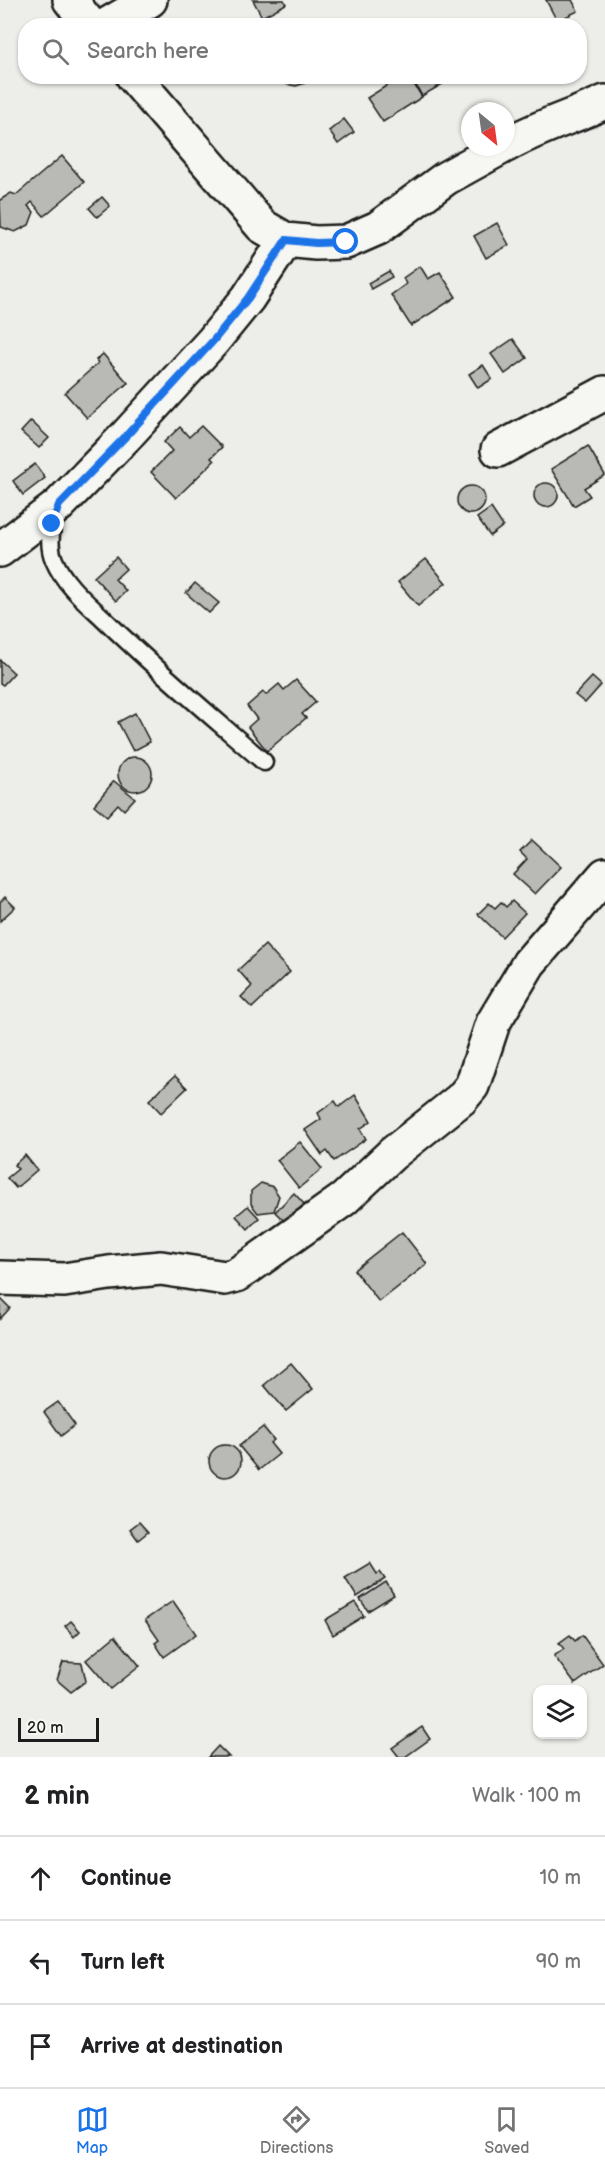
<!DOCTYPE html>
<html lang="en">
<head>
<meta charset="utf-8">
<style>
  body { margin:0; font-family:"Balsamiq Sans",sans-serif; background:#f2f2f2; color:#202124 }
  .controls { position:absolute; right:18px; bottom:18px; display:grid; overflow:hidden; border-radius:12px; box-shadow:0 2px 4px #0004 }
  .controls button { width:54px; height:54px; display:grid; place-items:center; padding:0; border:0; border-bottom:2px solid #e0e0e0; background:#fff; color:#202124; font:30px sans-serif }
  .compass { position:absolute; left:461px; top:102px; width:54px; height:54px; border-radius:50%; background:#fff; box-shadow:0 2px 4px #0004; rotate:151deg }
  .scale { position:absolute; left:18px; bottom:15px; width:81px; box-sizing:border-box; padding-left:6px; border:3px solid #1c1c1c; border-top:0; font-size:16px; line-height:21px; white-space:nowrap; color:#1c1c1c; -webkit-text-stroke:4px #f6f6f2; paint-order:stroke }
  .stop { position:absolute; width:18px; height:18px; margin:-14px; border:4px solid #1a73e8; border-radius:50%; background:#fff }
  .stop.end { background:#1a73e8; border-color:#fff; box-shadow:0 2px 6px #0008 }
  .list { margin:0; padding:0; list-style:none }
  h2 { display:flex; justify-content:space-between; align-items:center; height:78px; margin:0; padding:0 24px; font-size:26px }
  h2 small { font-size:20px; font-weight:400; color:#757577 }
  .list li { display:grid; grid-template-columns:39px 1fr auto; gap:18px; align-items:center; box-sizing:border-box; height:84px; padding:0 24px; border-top:2px solid #e0e0e0 }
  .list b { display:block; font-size:22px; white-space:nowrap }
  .list em { font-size:20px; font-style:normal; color:#757577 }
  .icon { flex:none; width:33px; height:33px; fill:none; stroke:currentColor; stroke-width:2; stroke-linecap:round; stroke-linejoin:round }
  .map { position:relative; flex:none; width:605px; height:1757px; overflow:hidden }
  .search { position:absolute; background:#fff; box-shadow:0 2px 4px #0004; left:18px; right:18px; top:18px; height:66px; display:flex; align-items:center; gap:15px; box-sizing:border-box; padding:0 21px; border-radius:24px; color:#757577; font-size:22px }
  .sheet { height:330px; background:#fff }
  nav { display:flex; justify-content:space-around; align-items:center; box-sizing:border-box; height:84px; border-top:2px solid #e0e0e0; background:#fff; font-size:16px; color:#757577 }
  nav a { display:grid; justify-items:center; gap:3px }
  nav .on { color:#1a73e8 }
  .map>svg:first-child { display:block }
  .building { fill:#b9b9b6; stroke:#1c1c1c; stroke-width:1.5 }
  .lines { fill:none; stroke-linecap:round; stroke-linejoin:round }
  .lane-casing { stroke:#1c1c1c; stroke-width:21 }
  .street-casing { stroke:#1c1c1c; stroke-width:38 }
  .secondary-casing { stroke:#1c1c1c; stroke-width:38 }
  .lane { stroke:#f6f6f2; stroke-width:16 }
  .street { stroke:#f6f6f2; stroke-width:33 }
  .secondary { stroke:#f6f6f2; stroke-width:33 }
  .route { stroke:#1a73e8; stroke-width:8 }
</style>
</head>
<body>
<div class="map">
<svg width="605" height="1757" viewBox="0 0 605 1757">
  <rect width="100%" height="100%" fill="#edede9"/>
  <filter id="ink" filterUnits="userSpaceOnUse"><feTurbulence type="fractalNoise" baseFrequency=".0167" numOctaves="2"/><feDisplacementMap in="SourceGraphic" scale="12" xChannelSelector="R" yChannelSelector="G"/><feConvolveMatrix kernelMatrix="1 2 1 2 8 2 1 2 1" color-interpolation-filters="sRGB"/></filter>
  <g filter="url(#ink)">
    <g class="building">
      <path d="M253,0h31l2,4 -24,13z"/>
      <path d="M546,0h26l6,11 -21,10z"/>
      <path d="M281,76h29l-5,7 -9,3 -10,-2z"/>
      <path d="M402,76h7l13,21 -39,25 -16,-24z"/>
      <path d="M411,76h31l4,6 -24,14z"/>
      <path d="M344,119l10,13 -16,12 -9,-13z"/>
      <path d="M62,156l22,26 -40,34 -12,-14 -4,4 6,6 -5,13 -14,7 -14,-5 -1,-27 11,-7 5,2z"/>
      <path d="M102,197l8,9 -13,11 -8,-9z"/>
      <path d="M497,223l12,22 -23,13 -12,-22z"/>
      <path d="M420,266l8,13 12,-7 16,25 -45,29 -20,-31 15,-11 -3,-6z"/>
      <path d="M389,271l3,6 -21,12 -3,-6z"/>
      <path d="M513,339l14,19 -22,16 -14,-20z"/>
      <path d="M103,354l25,29 -41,35 -22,-25 33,-30 -2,-3z"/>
      <path d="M483,365l9,14 -14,9 -9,-14z"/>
      <path d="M31,421l18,17 -10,10 -18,-16z"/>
      <path d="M201,426l21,21 -11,11 3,3 -38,37 -25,-26 21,-21 -8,-9 16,-15 9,10z"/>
      <path d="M588,446l17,29 -21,13 6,8 -16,10 -23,-37z"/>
      <path d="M35,464l10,14 -22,17 -10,-14z"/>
      <circle cx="546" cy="495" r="12"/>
      <circle cx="471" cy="500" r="14"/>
      <path d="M491,508l12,18 -13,10 -13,-18z"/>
      <path d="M116,557l10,12 -11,10 11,12 -10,10 -22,-24z"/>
      <path d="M426,559l20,24 -28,23 -20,-24z"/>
      <path d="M195,583l24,20 -10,10 -23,-20z"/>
      <path d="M0,660l14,13 -11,12 -3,-2z"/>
      <path d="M592,677l9,8 -16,18 -10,-8z"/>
      <path d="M296,680l20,22 -14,12 4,4 -39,33 -19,-24 9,-8 -10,-13 16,-14 3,3 13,-11 5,6z"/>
      <path d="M135,713l15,29 -17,9 -15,-29z"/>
      <circle cx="135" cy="774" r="17"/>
      <path d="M114,781l21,17 -11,12 -6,-6 -11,12 -13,-11z"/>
      <path d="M532,840l29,27 -26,27 -22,-20 14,-15 -7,-7z"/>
      <path d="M5,897l10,10 -15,14v-19z"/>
      <path d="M512,901l13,12 -23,24 -24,-23 11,-11 6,5 6,-6 5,5z"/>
      <path d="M265,945l25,27 -38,36 -11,-11 11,-11 -14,-16z"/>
      <path d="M175,1076l12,12 -26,25 -12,-13z"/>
      <path d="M355,1095l16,26 -11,8 6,10 -32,22 -7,-10 -5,4 -17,-25 16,-11 -3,-6 17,-12 4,6z"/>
      <path d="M300,1142l22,27 -23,19 -22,-28z"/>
      <path d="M25,1155l12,15 -21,18 -9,-10 11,-9 -4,-4z"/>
      <path d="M261,1183l12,4 6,9 -5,15 -16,2 -7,-9v-13z"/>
      <path d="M294,1193l10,11 -18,19 -11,-11z"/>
      <path d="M248,1206l11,12 -11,11 -12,-13z"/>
      <path d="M402,1232l25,32 -48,38 -25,-32z"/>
      <path d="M0,1298l10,10 -10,11z"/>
      <path d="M291,1363l22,26 -27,22 -22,-26z"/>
      <path d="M58,1402l17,23 -14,11 -17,-24z"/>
      <path d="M263,1427l11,13 -4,3 9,11 -20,16 -20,-24z"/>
      <circle cx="225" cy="1461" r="16"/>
      <path d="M139,1522l9,10 -10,8 -8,-11z"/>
      <path d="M370,1563l7,11 3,-2 5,7 -28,18 -12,-19z"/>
      <path d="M386,1582l8,13 -26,16 -8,-12z"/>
      <path d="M173,1601l23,33 -32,23 -9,-14 4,-3 -14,-20z"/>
      <path d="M355,1602l9,14 -31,19 -8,-15z"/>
      <path d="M71,1621l9,10 -6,6 -9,-11z"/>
      <path d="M570,1635l5,6 7,-6 21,29 -28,20 -21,-28 10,-7 -5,-6z"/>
      <path d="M115,1636l25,30 -29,23 -25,-29z"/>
      <path d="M63,1662l19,1 4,18 -15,11 -14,-12z"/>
      <path d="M422,1727l8,12 -25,18h-6l-7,-9z"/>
      <path d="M218,1746l11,11h-21z"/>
    </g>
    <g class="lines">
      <defs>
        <path id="lane" d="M57,511c-6,16 -10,33 -3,49 10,24 32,42 50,59 51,50 106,96 160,143"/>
        <g id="street">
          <path d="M105,26l45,-26"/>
          <path d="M498,450l107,-57"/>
          <path d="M0,550l59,-45 67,-69 87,-95 35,-43 38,-58"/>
          <path d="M0,1278l64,2 45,-7 52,-5 64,10 11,-3 14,-9 94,-67 48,-45 69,-55 11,-13 21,-63 36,-60 76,-88"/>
        </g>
        <g id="secondary">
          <path d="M70,0l21,26"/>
          <path d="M133,76l129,150 24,14 30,3 30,-1 32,-14 68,-50 56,-31"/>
          <path d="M506,145c32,-18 66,-28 99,-43"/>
        </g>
      </defs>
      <use href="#lane" class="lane-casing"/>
      <use href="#street" class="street-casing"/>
      <use href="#secondary" class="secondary-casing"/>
      <use href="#lane" class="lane"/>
      <use href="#street" class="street"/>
      <use href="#secondary" class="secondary"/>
    </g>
  </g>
  <g class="lines" filter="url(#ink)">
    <path class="route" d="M52,524l7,-19 67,-69 87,-95 35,-43 38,-58 30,3 30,-1"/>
  </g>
</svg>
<div class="controls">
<button><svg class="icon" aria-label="layers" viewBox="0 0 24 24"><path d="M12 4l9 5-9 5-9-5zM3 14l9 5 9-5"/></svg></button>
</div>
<svg class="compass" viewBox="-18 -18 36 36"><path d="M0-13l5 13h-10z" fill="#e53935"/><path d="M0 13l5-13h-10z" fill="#757577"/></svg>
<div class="scale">20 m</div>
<div class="stop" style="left:346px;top:242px"></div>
<div class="stop end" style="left:52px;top:524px"></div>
<div class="search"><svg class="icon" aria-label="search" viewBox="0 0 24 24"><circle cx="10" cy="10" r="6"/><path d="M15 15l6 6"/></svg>Search here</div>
</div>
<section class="sheet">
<h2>2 min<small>Walk · 100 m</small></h2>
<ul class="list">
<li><svg class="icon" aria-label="ahead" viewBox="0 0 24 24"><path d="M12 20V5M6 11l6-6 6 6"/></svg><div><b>Continue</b></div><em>10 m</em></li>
<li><svg class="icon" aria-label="left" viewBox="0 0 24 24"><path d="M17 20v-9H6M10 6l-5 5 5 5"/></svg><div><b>Turn left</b></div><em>90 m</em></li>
<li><svg class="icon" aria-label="arrive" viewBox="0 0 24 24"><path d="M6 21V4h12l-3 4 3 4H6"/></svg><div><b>Arrive at destination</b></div></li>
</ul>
</section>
<nav>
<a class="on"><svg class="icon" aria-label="map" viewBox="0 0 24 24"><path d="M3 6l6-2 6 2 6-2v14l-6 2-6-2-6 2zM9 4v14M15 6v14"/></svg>Map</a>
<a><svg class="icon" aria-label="directions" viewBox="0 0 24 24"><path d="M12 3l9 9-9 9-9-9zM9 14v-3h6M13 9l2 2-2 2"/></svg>Directions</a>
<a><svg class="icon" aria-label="saved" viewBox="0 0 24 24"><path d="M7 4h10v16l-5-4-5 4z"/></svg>Saved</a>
</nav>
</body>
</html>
